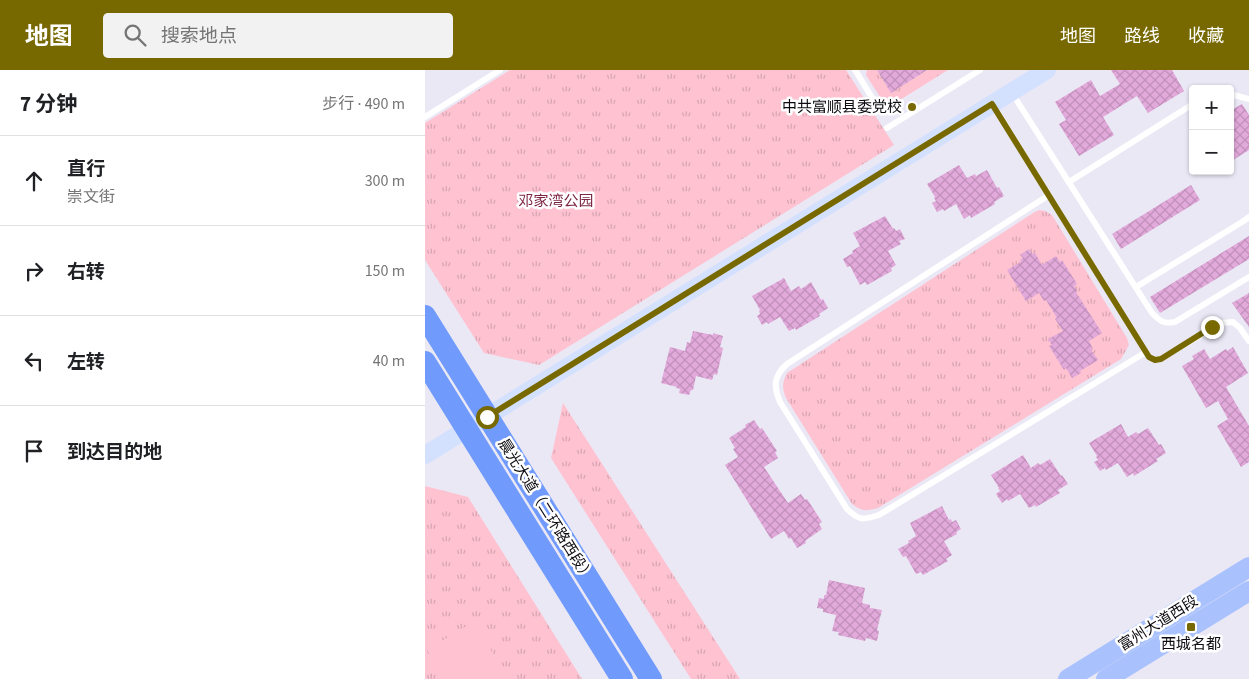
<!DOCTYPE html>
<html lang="zh">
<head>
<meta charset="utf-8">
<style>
  body { margin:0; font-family:"Source Sans 3","Noto Sans SC",sans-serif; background:#f2f2f2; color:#202124 }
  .controls { position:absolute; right:15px; top:15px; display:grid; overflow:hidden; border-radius:5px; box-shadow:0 1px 4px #0004 }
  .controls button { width:45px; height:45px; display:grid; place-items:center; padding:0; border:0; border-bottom:1px solid #e0e0e0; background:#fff; color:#202124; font:25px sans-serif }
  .stop { position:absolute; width:15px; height:15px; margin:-11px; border:4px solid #776900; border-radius:50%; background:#fff }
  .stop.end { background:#776900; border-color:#fff; box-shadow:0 1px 5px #0008 }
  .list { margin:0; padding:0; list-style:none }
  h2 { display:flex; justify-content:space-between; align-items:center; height:65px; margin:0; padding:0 20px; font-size:21px }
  h2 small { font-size:16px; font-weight:400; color:#757577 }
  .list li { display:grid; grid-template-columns:32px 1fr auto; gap:15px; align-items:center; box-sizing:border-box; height:90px; padding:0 20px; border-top:1px solid #e0e0e0 }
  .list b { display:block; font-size:19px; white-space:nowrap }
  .list p { margin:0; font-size:16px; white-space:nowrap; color:#757577 }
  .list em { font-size:16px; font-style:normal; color:#757577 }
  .icon { flex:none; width:28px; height:28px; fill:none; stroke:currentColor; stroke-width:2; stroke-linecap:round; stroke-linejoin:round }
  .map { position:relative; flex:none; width:824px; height:609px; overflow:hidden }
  header { display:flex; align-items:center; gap:30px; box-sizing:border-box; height:70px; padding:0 25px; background:#776900; color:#fff }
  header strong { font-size:24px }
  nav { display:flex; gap:28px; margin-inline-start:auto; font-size:18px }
  .search { width:350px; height:45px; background:#f2f2f2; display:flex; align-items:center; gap:12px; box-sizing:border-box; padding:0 18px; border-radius:5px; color:#757577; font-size:19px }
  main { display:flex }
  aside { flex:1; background:#fff }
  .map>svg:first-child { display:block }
  .grass { fill:url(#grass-tufts) }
  .pitch { fill:#fec2d1 }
  .building { fill:url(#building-cross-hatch) }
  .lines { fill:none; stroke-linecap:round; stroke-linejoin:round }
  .lane { stroke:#fff; stroke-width:6 }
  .secondary { stroke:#d4e1fe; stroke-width:18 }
  .primary { stroke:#a9c2fd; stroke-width:20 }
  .highway { stroke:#709afc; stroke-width:22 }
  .route { stroke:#776900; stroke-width:6 }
  .poi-dot { fill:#776900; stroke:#fff; stroke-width:2 }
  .labels { text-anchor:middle; stroke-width:5; stroke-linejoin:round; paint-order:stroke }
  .poi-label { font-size:15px; fill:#0d0b10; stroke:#fff; text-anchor:end }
  .park-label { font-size:15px; fill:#7d2644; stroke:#fff }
  .street-label { font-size:15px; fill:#0d0b10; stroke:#fff }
</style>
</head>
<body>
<header>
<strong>地图</strong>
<div class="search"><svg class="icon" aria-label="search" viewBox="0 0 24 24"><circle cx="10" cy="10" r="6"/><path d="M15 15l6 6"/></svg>搜索地点</div>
<nav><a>地图</a><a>路线</a><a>收藏</a></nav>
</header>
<main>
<aside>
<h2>7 分钟<small>步行 · 490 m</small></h2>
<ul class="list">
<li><svg class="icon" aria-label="ahead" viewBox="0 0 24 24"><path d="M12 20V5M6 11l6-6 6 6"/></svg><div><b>直行</b><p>崇文街</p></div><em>300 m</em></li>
<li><svg class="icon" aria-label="right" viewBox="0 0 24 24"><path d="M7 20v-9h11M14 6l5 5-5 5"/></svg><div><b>右转</b></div><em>150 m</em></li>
<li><svg class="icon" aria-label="left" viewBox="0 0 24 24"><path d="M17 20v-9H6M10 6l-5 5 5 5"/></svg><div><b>左转</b></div><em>40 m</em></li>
<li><svg class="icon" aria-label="arrive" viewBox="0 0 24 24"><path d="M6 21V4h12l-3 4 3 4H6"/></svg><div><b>到达目的地</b></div></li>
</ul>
</aside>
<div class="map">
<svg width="824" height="609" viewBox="0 0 824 609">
  <defs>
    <pattern id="grass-tufts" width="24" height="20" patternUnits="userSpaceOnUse" patternTransform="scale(1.25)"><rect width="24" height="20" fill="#fec2d1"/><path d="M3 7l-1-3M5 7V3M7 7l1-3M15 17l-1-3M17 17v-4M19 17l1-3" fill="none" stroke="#d8a5b2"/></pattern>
    <pattern id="building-cross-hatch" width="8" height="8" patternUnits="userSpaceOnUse" patternTransform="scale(1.25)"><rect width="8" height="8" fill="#e2a9db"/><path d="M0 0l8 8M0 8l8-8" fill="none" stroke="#c190bb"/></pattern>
  </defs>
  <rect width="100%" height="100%" fill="#ebe8f6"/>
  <g class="grass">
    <path d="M85,0h336l48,75 -355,220 -55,-12 -59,-93v-137z"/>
    <path d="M442,0h10l14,22 36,-22h21l-61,38 -21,-33z"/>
    <path d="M614,140l6,1 7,4 75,123 2,7 -8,14 -243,149c-12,3 -15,4 -26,-4l-66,-106c-4,-10 -4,-16 1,-25l246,-160z"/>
    <path d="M138,333l177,276h-49l-140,-221z"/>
    <path d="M0,416l43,11 114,182h-157z"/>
  </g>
  <path class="pitch" d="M48,552l36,57h-65l-17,-29z"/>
  <g class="building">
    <path d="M452,0h50l-36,23z"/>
    <path d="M686,0h61l12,21 -36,22 -11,-17 -34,21 11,18 -35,21 -20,-32 7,-4 -11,-18 36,-22 9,16 20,-12z"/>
    <path d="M817,34l7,11v35l-19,12v-51z"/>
    <path d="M534,95l8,13 8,-4 1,2 11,-6 10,18 2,-1 5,9 -10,6 1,2 -24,14 -1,-3 -6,4 -8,-15 -12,7 -1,-2 -6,3 -5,-9 4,-2 -2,-3 1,-1 -8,-13z"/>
    <path d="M766,115l9,15 -79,49 -9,-15z"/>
    <path d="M460,146l8,13 1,-1 2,3 4,-2 5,10 -6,2 2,3 -13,7 8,14 -5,3 1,3 -25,14 -2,-3 -5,3 -10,-19 -3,1 -4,-8 10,-6 -1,-2 8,-5 -7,-13z"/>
    <path d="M824,166v23l-89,54 -10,-16z"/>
    <path d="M604,179l3,5 3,-1 7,12 14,-9 4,6 2,-2 15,24 -3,2 3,5 -1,1 26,41 -13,8 4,8 -2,1 7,10 -18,11 1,2 -9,5 -6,-10 -2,2 -15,-24 3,-1 -4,-6 15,-8 -8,-12 2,-1 -11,-18 -2,1 -5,-8 -13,8 -19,-31 14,-8 -1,-2 3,-2 -3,-3z"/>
    <path d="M359,208l7,13 8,-5 2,3 10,-7 10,18 2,-1 5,9 -9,6 1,2 -24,14 -1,-2 -6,3 -9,-14 -12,7 -1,-2 -5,3 -5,-9 3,-2 -1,-3 1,-1 -8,-14z"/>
    <path d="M824,223v34l-17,-24z"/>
    <path d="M268,261l20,4v-2l10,3 -3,11 3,1 -6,27 -3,-1 -2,6 -16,-4 -3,14h-2l-2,5 -10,-2 1,-4 -4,-1 1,-1 -16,-4 9,-36 15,4 2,-9 3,1z"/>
    <path d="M808,277l15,26 -22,14 23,39v36l-8,5 -24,-41 11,-7 -10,-18 -12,7 -24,-42 12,-7 -2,-3 12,-7 6,10 16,-10 1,2z"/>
    <path d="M329,350l6,9 2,-1 15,23 -2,1 3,6 -14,9 24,36 13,-9 4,6 2,-1 15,23 -3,2 3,5 -17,12 1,2 -9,5 -6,-10 -2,1 -5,-8 -13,8 -46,-74 13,-8 -5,-8 2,-1 -6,-10 17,-11 -1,-2z"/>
    <path d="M696,354l7,13 8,-5 2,2 10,-6 11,17 2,-1 5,9 -10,6 2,2 -24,15 -1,-3 -6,4 -9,-14 -12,7 -1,-2 -5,3 -6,-9 4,-2 -2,-3 1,-1 -8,-13z"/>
    <path d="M598,385l8,13 7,-5 2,2 10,-6 11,17 1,-1 6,9 -10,6 2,3 -24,14 -1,-2 -6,3 -9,-14 -12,7 -1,-2 -5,4 -6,-9 4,-3 -2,-3h1l-8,-13z"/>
    <path d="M517,436l7,14 2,-1 1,3 4,-2 5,9 -5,3 1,2 -13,7 8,14 -6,4 2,2 -25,14 -2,-3 -5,2 -10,-18 -3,1 -5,-8 11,-6 -1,-2 8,-5 -6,-13z"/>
    <path d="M404,510l36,8 -3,15 8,2v3l12,2 -5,20 2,1 -2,10 -11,-3 -1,3 -27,-6 1,-3 -7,-1 4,-16 -13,-3v-3l-6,-1 2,-10 5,1v-4h2z"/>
  </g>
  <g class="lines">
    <g class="lane">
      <path d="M430,0l24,39"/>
      <path d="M587,23l140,220c9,9 11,11 23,9l74,-45"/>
      <path d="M805,24l19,5"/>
      <path d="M568,35l156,252 6,3 6,-1 60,-36 12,-1 7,6 9,13"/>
      <path d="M0,47l75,-47"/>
      <path d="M462,58l93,-58"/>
      <path d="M644,112l124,-78"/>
      <path d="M624,125l-262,169c-13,12 -14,21 -7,38l67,107c12,12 16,11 32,6l267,-163"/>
      <path d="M711,217l106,-65 7,-5"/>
    </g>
    <path class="secondary" d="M0,385l622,-385"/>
    <g class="primary">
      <path d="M643,609l181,-112"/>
      <path d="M681,609l143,-88"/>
    </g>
    <g class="highway">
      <path d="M0,246l226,363"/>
      <path d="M0,292l197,317"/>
    </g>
  </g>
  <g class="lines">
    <path class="route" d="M62,347l505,-313 157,253 6,3 6,-1 51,-32"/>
  </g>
  <g class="poi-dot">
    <circle cx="487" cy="37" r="5"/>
    <rect x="761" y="552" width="10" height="10" rx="2.5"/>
  </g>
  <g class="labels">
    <g class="poi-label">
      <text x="477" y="42">中共富顺县委党校</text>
      <text x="766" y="579" text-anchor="middle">西城名都</text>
    </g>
    <g class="park-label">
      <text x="131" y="136">邓家湾公园</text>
    </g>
    <g class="street-label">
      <text transform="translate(121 440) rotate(58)" y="5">晨光大道（二环路西段）</text>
      <text transform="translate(733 553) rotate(-32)" y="5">富州大道西段</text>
    </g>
  </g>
</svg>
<div class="controls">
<button>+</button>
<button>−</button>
</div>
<div class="stop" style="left:62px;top:347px"></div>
<div class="stop end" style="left:787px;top:257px"></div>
</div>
</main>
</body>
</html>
